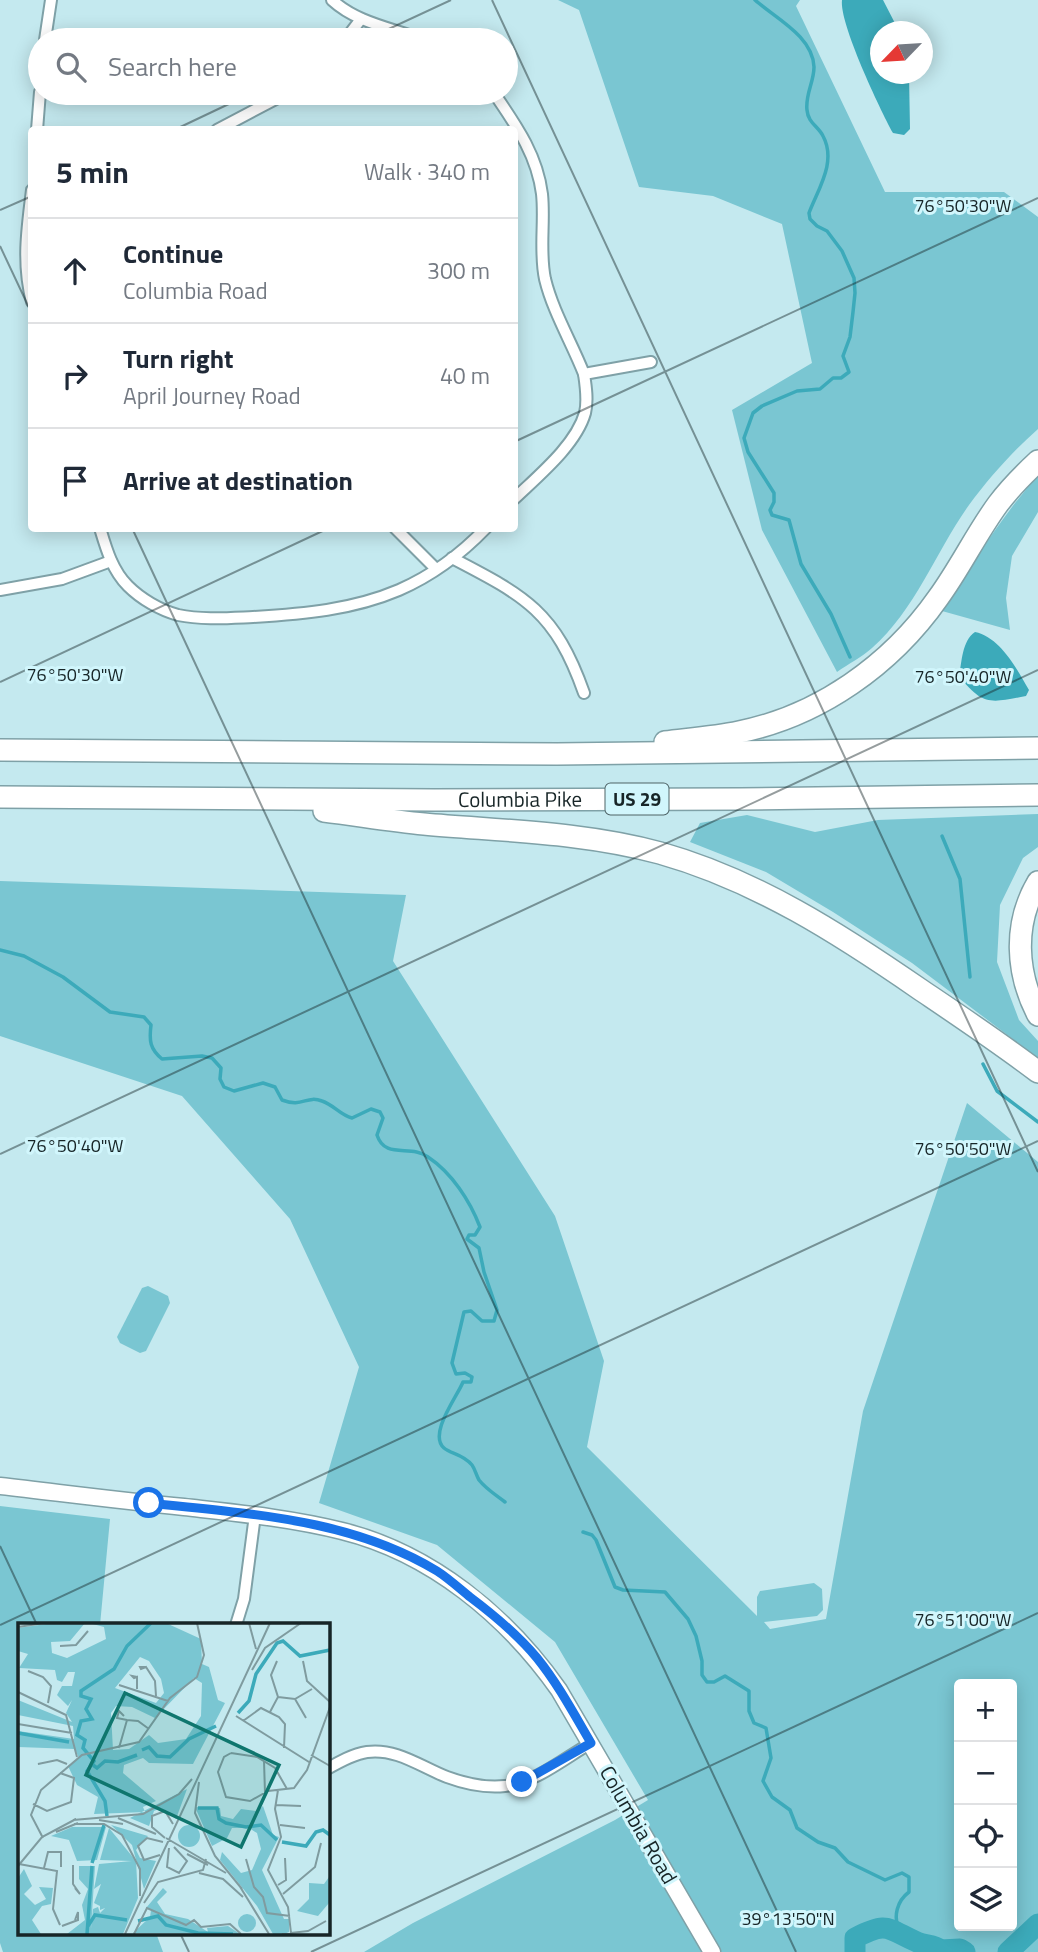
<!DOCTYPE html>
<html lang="en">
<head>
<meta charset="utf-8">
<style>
  body { margin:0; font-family:"Titillium Web",sans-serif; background:#f6f6f7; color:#1f2937 }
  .controls { position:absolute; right:21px; bottom:21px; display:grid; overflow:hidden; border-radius:7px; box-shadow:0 4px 18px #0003 }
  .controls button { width:63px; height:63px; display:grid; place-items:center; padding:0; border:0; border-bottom:2px solid #e0e1e3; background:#fff; color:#1f2937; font:35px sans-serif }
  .compass { position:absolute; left:870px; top:21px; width:63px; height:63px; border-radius:50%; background:#fff; box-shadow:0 4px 18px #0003; rotate:245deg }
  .stop { position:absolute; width:21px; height:21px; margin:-16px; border:5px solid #1a73e8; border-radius:50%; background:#fff }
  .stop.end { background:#1a73e8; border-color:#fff; box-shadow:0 2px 7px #0008 }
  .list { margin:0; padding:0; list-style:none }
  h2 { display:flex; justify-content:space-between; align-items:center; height:91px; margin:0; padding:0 28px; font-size:30px }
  h2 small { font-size:23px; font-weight:400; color:#747a83 }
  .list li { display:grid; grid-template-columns:46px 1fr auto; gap:21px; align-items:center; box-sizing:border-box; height:105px; padding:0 28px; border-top:2px solid #e0e1e3 }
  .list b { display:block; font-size:26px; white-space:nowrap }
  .list p { margin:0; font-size:23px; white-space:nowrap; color:#747a83 }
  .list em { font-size:23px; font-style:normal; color:#747a83 }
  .icon { flex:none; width:38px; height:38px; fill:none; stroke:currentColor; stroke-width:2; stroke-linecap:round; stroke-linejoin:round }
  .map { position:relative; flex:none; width:1038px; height:1952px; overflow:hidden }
  .search { position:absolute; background:#fff; box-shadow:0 4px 18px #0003; left:28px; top:28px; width:490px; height:77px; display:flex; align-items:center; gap:18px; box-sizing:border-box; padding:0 24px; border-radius:38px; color:#747a83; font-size:26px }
  .panel { position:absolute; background:#fff; box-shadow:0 4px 18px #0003; left:28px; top:126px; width:490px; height:406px; border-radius:7px }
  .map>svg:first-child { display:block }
  .green { fill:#7ac6d2; fill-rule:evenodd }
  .water { fill:#3caaba }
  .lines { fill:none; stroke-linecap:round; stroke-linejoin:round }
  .stream { stroke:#3caaba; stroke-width:3.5 }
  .river { stroke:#3caaba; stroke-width:21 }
  .minor-casing { stroke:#7fa1a7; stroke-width:14 }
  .secondary-casing { stroke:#7fa1a7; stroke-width:19 }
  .motorway-casing { stroke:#7fa1a7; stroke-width:24 }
  .minor { stroke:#fff; stroke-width:10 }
  .secondary { stroke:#fff; stroke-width:16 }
  .motorway { stroke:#fff; stroke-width:21 }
  .route { stroke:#1a73e8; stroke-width:9 }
  .ticks { fill:none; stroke:#172527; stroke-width:2; stroke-opacity:0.45 }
  .labels { text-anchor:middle; stroke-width:6; stroke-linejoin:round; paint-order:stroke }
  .shield { fill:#d1f6fc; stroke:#4f6467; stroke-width:2 }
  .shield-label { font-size:19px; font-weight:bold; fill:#172527 }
  .street-label { font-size:21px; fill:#172527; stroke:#d1f6fc }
  .inset-river { fill:none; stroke:#3caaba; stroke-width:3.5 }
  .inset-road { fill:none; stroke:#7f9b9f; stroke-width:2 }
  .view { fill:#0f766e; fill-opacity:0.15; stroke:#0f766e; stroke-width:3.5 }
  .inset-edge { fill:none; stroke:#172527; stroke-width:3.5 }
  .ticks-label { font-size:18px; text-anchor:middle; fill:#172527; stroke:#d1f6fc; stroke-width:6; stroke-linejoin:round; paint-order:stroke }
</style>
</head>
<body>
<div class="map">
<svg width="1038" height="1952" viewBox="0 0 1038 1952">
  <rect width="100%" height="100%" fill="#c4e9ef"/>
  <g class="green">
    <path d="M558,0h242l-4,6 89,186h119l34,25v212c-25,22 -49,49 -69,76 -33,46 -53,104 -97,143 -10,9 -24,16 -35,24l-75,-142 -30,-120 80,-47 -30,-139 -69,-28 -74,-9 -60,-177z"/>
    <path d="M1038,475v37l-26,44 -6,42 4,32 -68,-19c30,-48 59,-93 96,-136z"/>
    <path d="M1038,814v33l-15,11 -23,47 -3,57 22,58 19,21v17l-126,-95 -79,-51 -67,-40 -76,-30 10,-19 47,-8 68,17 63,-12z"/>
    <path d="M0,881l406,14 -13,66 162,255 49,145 -17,86 170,169v-19l3,-6 54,-8 8,6 1,21 -6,6 -53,6 6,7 56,-10 37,-208 104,-308 71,59v790h-674l49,-29 202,-103 33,-20 -93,-158 -118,-97 -118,-42 40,-136 -69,-148 -108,-123 -182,-60zM959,1684h53v242h-53z"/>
    <path d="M148,1286l20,10 2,7 -24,48 -6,2 -20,-10 -3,-6 25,-49z"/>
    <path d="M0,1506l110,13 -10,106h-81v308h137l7,19h-160l-3,-9z"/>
  </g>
  <g class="water">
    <path d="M842,0h41l16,31 -19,1v42h29l1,55 -6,6 -11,-2c-13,-24 -54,-110 -51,-133z"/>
    <path d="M975,632c25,5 42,37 54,58l-3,6c-36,7 -43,10 -67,-20 3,-15 3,-35 16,-44z"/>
  </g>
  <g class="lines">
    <g class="stream">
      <path d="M755,0c20,18 58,36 59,67 0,15 -9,28 -7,43 1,13 11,16 16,26 14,26 -5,53 -14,77l1,6 7,7 10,5 15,20 12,27 1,15 -2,19 -3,25 -7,19 6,16 -8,6h-8l-13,11 -23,2 -35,15 -9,7 -9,25 4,14 26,41v9l-4,8 2,5 17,5 12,44 30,50 19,43"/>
      <path d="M942,836l18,43 10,98"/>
      <path d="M0,950l24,6 39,21 47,35 34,5 7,8c-2,16 -1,24 11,34l40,-3 10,2 9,10 -1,11 4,8 10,4 29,-8 12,4 7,13c21,8 24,-5 40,1 12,4 18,14 30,17l19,-9 9,3 3,6 -6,17c8,25 34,9 51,22 24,16 42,44 52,70l-5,8h-6l-2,4 12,9 5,24 13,38 -3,11h-12l-11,-10 -7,1 -12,51 4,11 9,-1 7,4 -1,5h-8c-6,15 -35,52 -19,66 7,6 19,6 28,17 3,4 4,10 7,15 7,9 17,15 26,22"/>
      <path d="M983,1064l14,27 41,31"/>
      <path d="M583,1532l9,3 4,5 19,47 8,3 42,2 23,27 8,17 6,25v14l5,7h7l11,-6 24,15v20l5,12 12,5 5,30 -8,23 9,16 18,13 7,18 21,14 17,6 13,14 37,18 17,-7 7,4v15c-12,9 -16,24 -10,39"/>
    </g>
    <g class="river">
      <path d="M941,1950l19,-1 5,3"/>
      <path d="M855,1952v-14c33,-17 31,-10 62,4 9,4 19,2 25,10"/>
      <path d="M1008,1952l30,-28"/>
    </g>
    <defs>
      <g id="minor">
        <path d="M332,0c25,23 60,28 91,40"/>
        <path d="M45,40l6,-40"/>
        <path d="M345,40l16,-21"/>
        <path d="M494,93c21,31 43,61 48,101 3,28 -3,57 3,85 8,33 27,64 39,95 2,13 4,27 1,39 -9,32 -47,63 -71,86"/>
        <path d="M37,130l3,-38"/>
        <path d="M217,130l70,-37"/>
        <path d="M32,190c-5,39 -10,74 0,112"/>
        <path d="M584,374l67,-12"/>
        <path d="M100,528c6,20 12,42 28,58 13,13 32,24 50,29 24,5 50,3 75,2 50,-3 99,-7 146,-27 32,-14 63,-37 87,-62"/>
        <path d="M395,528l41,41"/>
        <path d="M452,558c73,38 103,53 132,135"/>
        <path d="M0,590l62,-11 49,-18"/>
        <path d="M236,1625l8,-26 11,-84"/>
        <path d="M327,1769c12,-7 26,-15 40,-17 30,-4 54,15 80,25 19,7 39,11 58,9 30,-3 60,-28 86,-43"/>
      </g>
      <path id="secondary" d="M0,1486c61,7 123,15 184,21 53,6 106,11 158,24 89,22 165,85 217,159l153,262"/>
      <g id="motorway">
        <path d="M665,742c24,-3 50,-5 74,-10 80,-16 152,-67 199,-134 22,-30 38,-64 60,-94 12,-16 26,-30 40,-43"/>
        <path d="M0,750l557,4 481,-6"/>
        <path id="s1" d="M0,797l434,3 307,-1 297,-4"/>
        <path d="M324,811c33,4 67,10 100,13 78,7 159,8 236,29 96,27 180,81 261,137 40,27 79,53 117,82"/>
        <path d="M1038,882c-25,42 -22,91 0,133"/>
      </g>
    </defs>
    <use href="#minor" class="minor-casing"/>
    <use href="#secondary" class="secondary-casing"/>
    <use href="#motorway" class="motorway-casing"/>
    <use href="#minor" class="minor"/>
    <use href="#secondary" class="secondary"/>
    <use href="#motorway" class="motorway"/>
  </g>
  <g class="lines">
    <path class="route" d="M149,1503c98,11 201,15 288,68 11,7 22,17 33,26 24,18 47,37 67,61 21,26 37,56 54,85l-69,39"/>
  </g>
  <path class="ticks" d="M492,0l546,1172M365,40l86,-40M174,130l78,-37M0,210l32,-14M0,246l32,68M514,442l524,-244M132,528l664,1424M0,682l329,-154M0,1154l1038,-484M0,1546l37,79M0,1625l1038,-484M180,1933l9,19M311,1952l727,-339"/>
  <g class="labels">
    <rect class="shield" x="605.5" y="783.5" width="63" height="31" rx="5"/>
    <g class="shield-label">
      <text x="637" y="806">US 29</text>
    </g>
    <g class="street-label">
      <text dy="7" stroke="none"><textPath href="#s1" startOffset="520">Columbia Pike</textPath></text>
      <text transform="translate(638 1825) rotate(60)" y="7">Columbia Road</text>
    </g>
  </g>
  <g transform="translate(18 1623)">
    <rect width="312" height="312" fill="#c4e9ef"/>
    <path d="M35,0h32l-15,18 -19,1 1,11 15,5 39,-19 -2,-12 -15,-4h77l35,16 1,25 7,3 9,33 7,3 -32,61 -44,-1 -6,-5 -19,7 -1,8 33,28 -13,6 2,5 -51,2 4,-17 -21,-12 -9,-19 11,-8 -4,-9 -57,-2v-16l56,8 -1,-13 -55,-11v-15l54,22 -6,-9 6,-13 -4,6 -11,-11 5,-9h10l3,-14h-7l-6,10 -5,-2 -2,-10 -36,-2 9,-14 -10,-3v-23zM122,34l9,4 12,18 3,14 -8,10 -41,-15zM176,55l8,5 -1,33 -15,23 -28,4 -9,-8 -20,14 -16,1 -2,-37 5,-7 16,1 23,11zM169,166l-11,30 -15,-11 -7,3 -5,15 -19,-8zM245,183l10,29 6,2 -17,33 22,49h5v13l-5,2h-11l-16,-28 -37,-46 2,-8 19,21 11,-3 9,-21 -4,-16 -8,-5h-17l-5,10 -15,8 -17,-39 25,1 1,8 12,3 8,-10 16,2zM93,202l37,11 -12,14 4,8 16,3 -12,28 -12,-44zM160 213a11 11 0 1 1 22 0a11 11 0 1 1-22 0ZM54,204h34l-9,33 -20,1 -8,-21 -18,-4zM91,205l27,33 2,37 -15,36h-56l18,-14 -3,-15 6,-16 -9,-10v-13h16l-4,63 2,-20 5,-2 2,6 5,-5 -5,2v-4l-6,-3 7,-19 -7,5 5,-25 33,-3 -32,-1zM6,246l8,17 -8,8 11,11 11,-6 -7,-12 14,1 -2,16 -9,2 -10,14 9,14h-23v-56zM311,254v26l-11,13 -21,-5 12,-12v-16l15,1zM145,265l4,4 -10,10 8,12 23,5 20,13 -1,-4 21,-2 12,8 -107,-1 17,-16 1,-7 -5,-2zM220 300a9 9 0 1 1 18 0a9 9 0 1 1-18 0Z" fill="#7ac6d2" fill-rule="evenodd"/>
    <path class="inset-river" d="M220,90l11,-12 7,-27 21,-31 6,-2 17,15 30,-6M0,110l51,9M124,127l7,-3 8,9 13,1 19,-18 27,-13M75,142l4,3 8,-7 13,1 19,-7M180,185h19l2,11 7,4 20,4 15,-2 16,15M89,193l-2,-15 -18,-30 7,-10 -11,-13 2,-8 -8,-5 4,-14 11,-2 -6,-10 5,-10 -10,-3v-5l33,-22 13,-23 24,-23M264,219l24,4 10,-14 7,-2 7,5M74,240l12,-38M120,298l20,-5 8,9 32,8 35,1M70,303l7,-11 32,5M69,311l5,-68"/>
    <path class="inset-road" d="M231,0l7,26M0,4l26,-4M42,23l16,-1 12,-14M285,38l4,20 23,21M128,44h-6l1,2 5,-2 9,14 1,15M234,47l13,-22 36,-25M10,48l15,6 8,9 -3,17M119,54l-5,-1 2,2 3,-1v12M101,62l49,16M0,69l48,23 11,42M260,74l17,2 17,-10M277,76l11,19M252,89l8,-15 -7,-22 6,-14M106,93l-5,-5 -2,7 10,2M218,93l73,46M225,98l18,-13 18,9 6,7 -1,24M0,101l54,9M101,125l8,-28 11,1 11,8M213,130l-7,4 -6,15 8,25 24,4 18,-10 26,-3 13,-18 23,-63M213,130l26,4 18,11 12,21M293,132l19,11M246,138l1,32M23,141h-3l19,-4 10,4M181,159l-4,31 20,43 27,33M260,167l-3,19 6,28 -13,33 20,37 3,26M15,181l14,7 24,-9 3,-24 -14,-5M258,182l25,1M100,195l38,16M55,197l70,-6 36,-20 13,-15M81,197l24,4M56,201h30l18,11 18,34v27M262,202l25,3M38,209l22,-9M25,215l-12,-23 10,-25 41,-35 57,-13 31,-44 27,-21 7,-22 -7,-32M147,215l-13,-11v-11l13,-5 8,13M148,215l60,35M151,225l-2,19 12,6 8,-12 -13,-14M169,231l21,11M142,232l-16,5 -6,-14 9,-8 16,4M228,236l8,28 9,10 4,16 23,3M1,241l38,7 -4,38 7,16M55,242v19l7,10 -5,-6M0,243l24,-29 34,-18M26,245l4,-16h13v15M181,250l24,6 20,18M221,262l30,49M260,262l8,-5 -1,-22M265,271l32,-27 6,-24M126,280l14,-21 45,-12 3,-11M44,303l16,-6v-8l-3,8M107,311l145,-311M116,311l13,-26 39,17 8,-5 7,7 29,-3 11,10M264,311l26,-3 18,-10"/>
    <path class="view" d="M107,70l154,72 -38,82 -155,-72z"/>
    <rect width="312" height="312" class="inset-edge"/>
  </g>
  <g class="ticks-label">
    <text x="963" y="212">76°50'30"W</text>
    <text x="75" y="681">76°50'30"W</text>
    <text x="963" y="683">76°50'40"W</text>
    <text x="75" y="1152">76°50'40"W</text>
    <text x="963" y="1155">76°50'50"W</text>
    <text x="963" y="1626">76°51'00"W</text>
    <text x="788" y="1925">39°13'50"N</text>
  </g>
</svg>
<div class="controls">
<button>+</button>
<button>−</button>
<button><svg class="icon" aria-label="locate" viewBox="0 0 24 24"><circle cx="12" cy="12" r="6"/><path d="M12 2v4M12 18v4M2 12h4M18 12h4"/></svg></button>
<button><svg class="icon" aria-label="layers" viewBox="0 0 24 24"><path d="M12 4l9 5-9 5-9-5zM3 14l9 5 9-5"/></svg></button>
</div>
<svg class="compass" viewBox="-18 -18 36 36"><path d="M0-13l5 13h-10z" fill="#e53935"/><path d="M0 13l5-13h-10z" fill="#747a83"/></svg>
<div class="stop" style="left:149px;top:1503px"></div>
<div class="stop end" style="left:522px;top:1782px"></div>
<div class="search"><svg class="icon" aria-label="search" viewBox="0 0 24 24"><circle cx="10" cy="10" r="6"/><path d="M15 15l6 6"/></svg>Search here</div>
<section class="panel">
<h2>5 min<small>Walk · 340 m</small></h2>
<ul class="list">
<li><svg class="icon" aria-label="ahead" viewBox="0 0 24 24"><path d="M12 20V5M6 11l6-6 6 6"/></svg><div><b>Continue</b><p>Columbia Road</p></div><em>300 m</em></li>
<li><svg class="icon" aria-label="right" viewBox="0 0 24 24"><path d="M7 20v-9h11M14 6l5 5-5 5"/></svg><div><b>Turn right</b><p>April Journey Road</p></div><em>40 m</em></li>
<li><svg class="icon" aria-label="arrive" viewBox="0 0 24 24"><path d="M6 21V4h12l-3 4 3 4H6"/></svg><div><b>Arrive at destination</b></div></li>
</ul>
</section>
</div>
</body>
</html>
